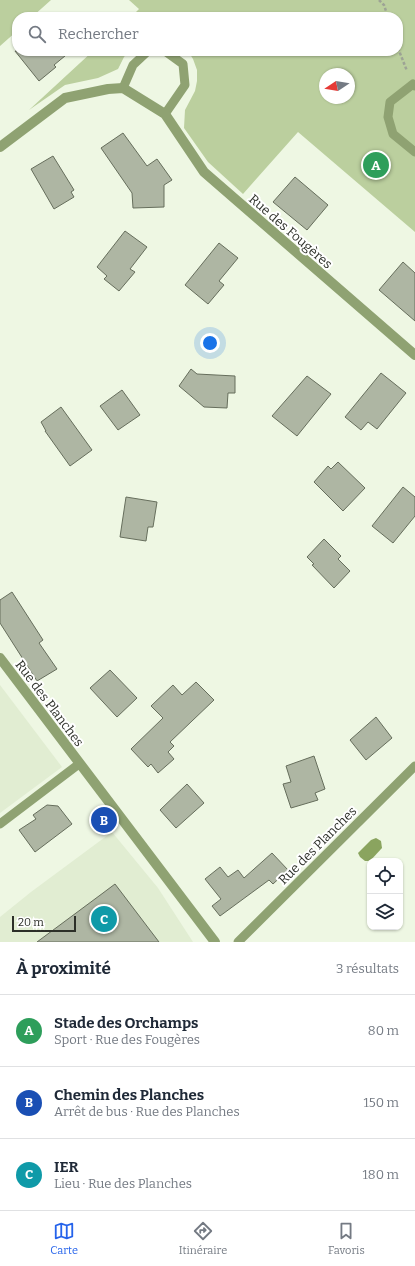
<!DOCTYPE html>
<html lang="fr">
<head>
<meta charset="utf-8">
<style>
  body { margin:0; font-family:Bitter,serif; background:#f6f6f7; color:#1f2937 }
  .controls { position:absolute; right:12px; bottom:12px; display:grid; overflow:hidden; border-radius:8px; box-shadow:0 1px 3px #0004 }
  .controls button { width:36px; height:36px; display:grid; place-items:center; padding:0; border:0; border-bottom:1px solid #e0e1e3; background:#fff; color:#1f2937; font:20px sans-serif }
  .compass { position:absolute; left:319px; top:68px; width:36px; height:36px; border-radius:50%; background:#fff; box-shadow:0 1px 3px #0004; rotate:258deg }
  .scale { position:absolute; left:12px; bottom:10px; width:64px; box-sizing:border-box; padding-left:4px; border:2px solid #2c2f28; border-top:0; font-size:11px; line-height:14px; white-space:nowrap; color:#2c2f28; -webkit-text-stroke:3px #fff; paint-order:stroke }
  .you { position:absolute; left:210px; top:343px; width:14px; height:14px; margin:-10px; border:3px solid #fff; border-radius:50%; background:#1a73e8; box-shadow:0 0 0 6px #1a73e833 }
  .badge { display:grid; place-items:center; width:26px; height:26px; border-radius:50%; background:#2563eb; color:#fff; font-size:13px; font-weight:700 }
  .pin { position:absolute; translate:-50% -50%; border:2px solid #fff; box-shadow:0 1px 4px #0006 }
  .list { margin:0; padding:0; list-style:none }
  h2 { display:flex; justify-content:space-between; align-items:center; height:52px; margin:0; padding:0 16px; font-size:17px }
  h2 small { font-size:13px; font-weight:400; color:#747a83 }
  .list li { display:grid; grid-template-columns:26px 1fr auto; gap:12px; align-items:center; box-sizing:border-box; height:72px; padding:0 16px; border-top:1px solid #e0e1e3 }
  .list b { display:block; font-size:15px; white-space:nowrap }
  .list p { margin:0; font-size:13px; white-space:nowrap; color:#747a83 }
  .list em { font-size:13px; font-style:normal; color:#747a83 }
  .icon { flex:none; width:22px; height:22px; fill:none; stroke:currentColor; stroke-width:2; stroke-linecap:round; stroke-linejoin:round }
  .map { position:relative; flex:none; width:415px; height:942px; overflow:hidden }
  .search { position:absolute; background:#fff; box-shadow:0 1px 3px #0004; left:12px; right:12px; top:12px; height:44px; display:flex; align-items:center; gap:10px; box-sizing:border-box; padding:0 14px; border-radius:16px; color:#747a83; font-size:15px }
  .sheet { height:268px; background:#fff }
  nav { display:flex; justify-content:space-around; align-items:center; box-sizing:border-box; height:56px; border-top:1px solid #e0e1e3; background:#fff; font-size:11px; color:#747a83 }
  nav a { display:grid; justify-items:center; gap:2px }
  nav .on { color:#2563eb }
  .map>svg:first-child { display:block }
  .built { fill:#e1edd2 }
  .green { fill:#bbcf9e; fill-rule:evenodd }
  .water { fill:#8aa45f }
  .building { fill:#aeb6a3; stroke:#666e5c }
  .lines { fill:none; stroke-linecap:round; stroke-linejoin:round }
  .path { stroke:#9da395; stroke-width:2.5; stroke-dasharray:3 2; stroke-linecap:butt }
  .service { stroke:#8fa272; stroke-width:9 }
  .minor { stroke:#8fa272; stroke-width:10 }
  .labels { text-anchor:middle; stroke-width:4; stroke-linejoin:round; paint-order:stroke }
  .street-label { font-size:13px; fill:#2c2f28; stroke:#fff }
</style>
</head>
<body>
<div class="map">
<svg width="415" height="942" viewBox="0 0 415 942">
  <rect width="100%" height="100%" fill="#eef7e3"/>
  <g class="built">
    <path d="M0,685l62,82 -62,46z"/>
    <path d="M112,832l46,56 35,54h-193v-25l31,-25z"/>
  </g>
  <g class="green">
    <path d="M0,0h51l-19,17h-15v14l-17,15z"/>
    <path d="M129,0h286v232l-117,-100 -55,62 -35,-32 -24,-34 1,-18 10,-19 2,-10v-11l-4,-11 -5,-8h210v-34h-267l8,-8zM325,74h24v24h-24z"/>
    <path d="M93,51h36l-5,6 -6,12 -20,9 -33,7 -36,25z"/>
  </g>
  <path class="water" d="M376,838l5,3 1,7 -12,13h-5l-5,-4 -2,-4 13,-13z"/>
  <g class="building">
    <path d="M15,51h56l-17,14 2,2 -17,14z"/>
    <path d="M123,133l24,33 10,-7 15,21 -8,5v22l-31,1 -1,-15 -31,-45z"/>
    <path d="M53,156l21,34 -3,2 3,5 -20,12 -23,-40z"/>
    <path d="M295,177l33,28 -21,25 -34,-28z"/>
    <path d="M125,231l22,16 -17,22 5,3 -16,19 -15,-12 3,-3 -10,-9z"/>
    <path d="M219,243l19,15 -19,23 5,4 -16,19 -23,-19z"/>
    <path d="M403,262l12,11v48l-36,-31z"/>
    <path d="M191,369l6,5 38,2v17h-7l-1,15 -23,-1 -25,-21z"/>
    <path d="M381,373l25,20 -29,36 -9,-7 -7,8 -16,-13z"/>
    <path d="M307,376l24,18 -34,42 -25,-20z"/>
    <path d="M122,390l18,25 -22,15 -18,-24z"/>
    <path d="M61,407l31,43 -22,16 -25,-35h1l-5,-9z"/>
    <path d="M338,462l27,26 -22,23 -29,-29 14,-16 3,3z"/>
    <path d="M403,487l12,10v19l-22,27 -21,-17z"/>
    <path d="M126,497l31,5 -4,25h-5l-2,14 -26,-4z"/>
    <path d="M324,539l17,17 -3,3 12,12 -16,17 -22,-23 2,-1 -7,-7z"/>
    <path d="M12,592l31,48 -4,3 18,26 -20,12 -37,-58v-23z"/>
    <path d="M110,670l27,28 -20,19 -27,-29z"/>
    <path d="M196,682l18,18 -44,42 4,4 -6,6 6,7 -16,14 -7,-9 -3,3 -17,-18 32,-31 -12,-12 22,-21 9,10z"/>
    <path d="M376,717l16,21 -26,22 -16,-20z"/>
    <path d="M314,756l11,33 -10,4 3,7 -27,8 -8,-24 8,-2 -5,-16z"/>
    <path d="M187,784l17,19 -28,25 -16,-18z"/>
    <path d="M47,805l11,1 14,18 -37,28 -16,-22 17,-11 -3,-4z"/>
    <path d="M272,853l16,17 -15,14 -4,-4 -49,36 -8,-10 9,-7 -16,-20 15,-12 8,10 10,-7 6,8z"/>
    <path d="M115,884l44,58h-122l66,-49z"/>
  </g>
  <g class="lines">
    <g class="path">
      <path d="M379,0l5,5 4,12"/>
      <path d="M398,48l9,23"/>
    </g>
    <g class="service">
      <path d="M415,86l-2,-2 -23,18 -2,15 5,17 22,18"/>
      <path d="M123,88l10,-23 15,-14h17l18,13 2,21 -20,29"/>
      <path d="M0,824l79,-60"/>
      <path d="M238,942l177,-176"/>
    </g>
    <g class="minor">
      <path d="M0,147l65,-49 43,-9 15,-1 42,26 39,58 211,183"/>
      <path d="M0,658l215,284"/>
    </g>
  </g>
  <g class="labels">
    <g class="street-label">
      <text transform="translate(291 231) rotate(41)" y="5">Rue des Fougères</text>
      <text transform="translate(50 703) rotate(53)" y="5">Rue des Planches</text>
      <text transform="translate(317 845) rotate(-45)" y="5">Rue des Planches</text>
    </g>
  </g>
</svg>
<div class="controls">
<button><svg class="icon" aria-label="locate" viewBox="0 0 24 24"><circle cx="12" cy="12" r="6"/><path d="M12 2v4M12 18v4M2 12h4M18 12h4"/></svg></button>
<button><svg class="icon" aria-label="layers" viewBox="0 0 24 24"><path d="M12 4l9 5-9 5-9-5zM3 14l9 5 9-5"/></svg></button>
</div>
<svg class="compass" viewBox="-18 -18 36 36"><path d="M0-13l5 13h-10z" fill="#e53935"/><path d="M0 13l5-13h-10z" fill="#747a83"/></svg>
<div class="scale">20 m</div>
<div class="you"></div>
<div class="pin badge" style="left:376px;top:165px;background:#2e9e5b">A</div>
<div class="pin badge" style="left:104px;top:820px;background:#1a4fb4">B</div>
<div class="pin badge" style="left:104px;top:919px;background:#0f9aa8">C</div>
<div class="search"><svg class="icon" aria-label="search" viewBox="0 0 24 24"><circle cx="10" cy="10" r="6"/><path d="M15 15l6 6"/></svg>Rechercher</div>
</div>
<section class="sheet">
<h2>À proximité<small>3 résultats</small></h2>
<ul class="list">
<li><span class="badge" style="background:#2e9e5b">A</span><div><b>Stade des Orchamps</b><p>Sport · Rue des Fougères</p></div><em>80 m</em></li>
<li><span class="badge" style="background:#1a4fb4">B</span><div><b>Chemin des Planches</b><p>Arrêt de bus · Rue des Planches</p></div><em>150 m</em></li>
<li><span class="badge" style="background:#0f9aa8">C</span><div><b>IER</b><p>Lieu · Rue des Planches</p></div><em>180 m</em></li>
</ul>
</section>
<nav>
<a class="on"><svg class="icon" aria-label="map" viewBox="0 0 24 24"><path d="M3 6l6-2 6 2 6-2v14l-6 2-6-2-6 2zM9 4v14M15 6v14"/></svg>Carte</a>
<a><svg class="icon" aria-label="directions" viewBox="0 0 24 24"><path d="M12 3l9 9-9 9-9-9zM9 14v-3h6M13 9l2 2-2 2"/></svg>Itinéraire</a>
<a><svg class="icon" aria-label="saved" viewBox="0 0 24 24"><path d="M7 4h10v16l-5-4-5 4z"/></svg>Favoris</a>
</nav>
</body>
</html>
